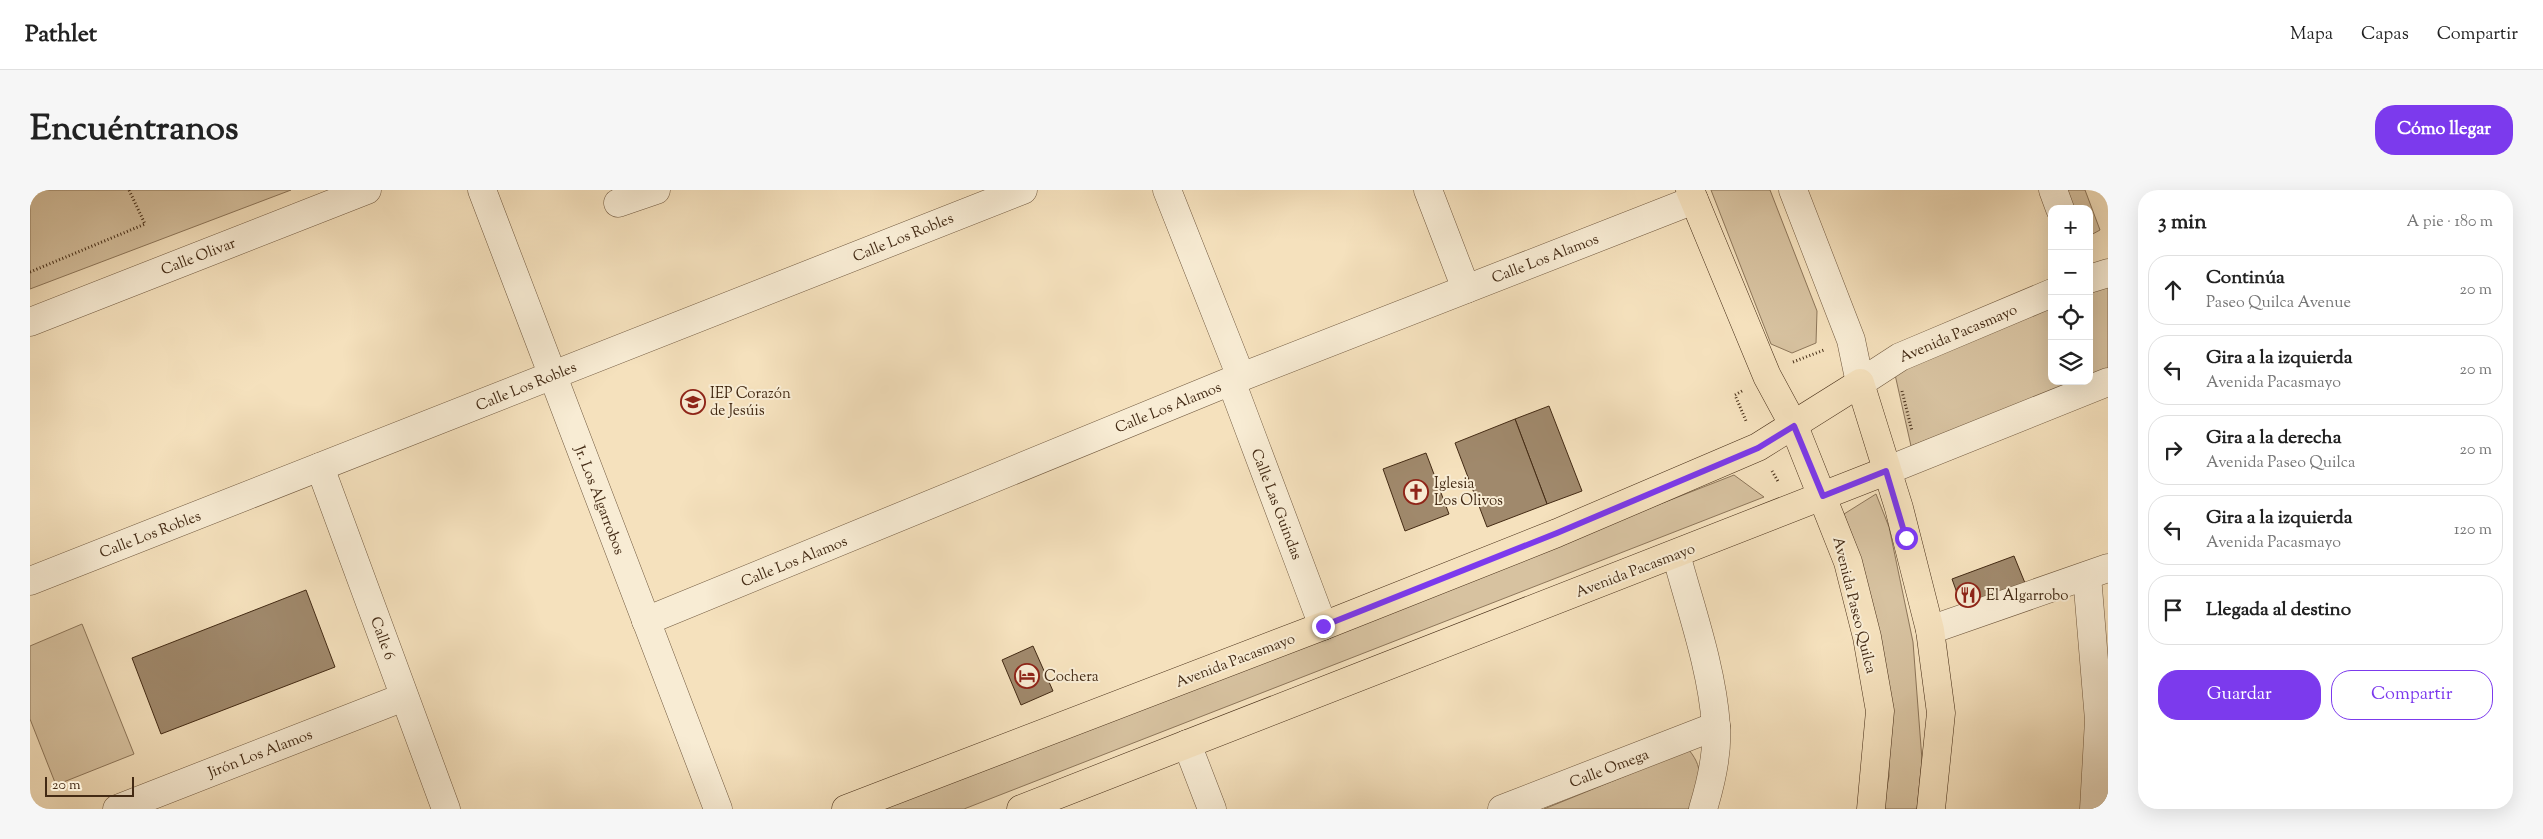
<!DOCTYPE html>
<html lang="es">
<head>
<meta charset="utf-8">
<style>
  body { margin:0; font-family:"Sorts Mill Goudy",serif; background:#f6f6f6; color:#222 }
  .controls { position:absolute; right:15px; top:15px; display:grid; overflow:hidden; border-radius:10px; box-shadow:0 5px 20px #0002 }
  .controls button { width:45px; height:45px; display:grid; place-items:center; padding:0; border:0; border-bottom:1px solid #e0e0e0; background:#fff; color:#222; font:25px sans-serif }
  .scale { position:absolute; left:15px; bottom:12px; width:89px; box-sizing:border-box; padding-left:5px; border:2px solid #432a14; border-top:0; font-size:14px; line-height:18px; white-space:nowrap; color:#432a14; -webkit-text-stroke:4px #f8ecd4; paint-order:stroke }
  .stop { position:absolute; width:15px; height:15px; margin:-11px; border:4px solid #7c3aed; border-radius:50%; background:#fff }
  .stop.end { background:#7c3aed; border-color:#fff; box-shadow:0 1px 5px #0008 }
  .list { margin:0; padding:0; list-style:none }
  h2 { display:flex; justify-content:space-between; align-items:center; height:65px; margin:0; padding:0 20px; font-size:21px }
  h2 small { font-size:16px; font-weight:400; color:#767676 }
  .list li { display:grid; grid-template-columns:32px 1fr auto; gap:15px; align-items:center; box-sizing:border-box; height:70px; margin:0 10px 10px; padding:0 10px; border:1px solid #e0e0e0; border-radius:20px }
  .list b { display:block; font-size:19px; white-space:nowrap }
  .list p { margin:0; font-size:16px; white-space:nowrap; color:#767676 }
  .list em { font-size:16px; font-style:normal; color:#767676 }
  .actions { display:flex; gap:10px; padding:15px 20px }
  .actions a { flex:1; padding:11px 0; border:1px solid #7c3aed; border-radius:20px; text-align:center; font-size:18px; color:#7c3aed }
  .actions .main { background:#7c3aed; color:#fff }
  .icon { flex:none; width:28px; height:28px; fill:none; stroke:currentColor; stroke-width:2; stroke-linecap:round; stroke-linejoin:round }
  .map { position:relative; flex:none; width:2078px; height:619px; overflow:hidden; border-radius:20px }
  header { display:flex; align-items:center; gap:30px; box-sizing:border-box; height:70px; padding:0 25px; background:#fff; border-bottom:1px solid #e0e0e0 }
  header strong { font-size:24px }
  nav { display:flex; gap:28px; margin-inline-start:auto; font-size:18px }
  .intro { display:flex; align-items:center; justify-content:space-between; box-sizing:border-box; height:120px; padding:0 30px }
  h1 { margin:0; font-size:35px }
  .button { padding:12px 22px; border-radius:20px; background:#7c3aed; color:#fff; font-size:18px; font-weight:700 }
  main { display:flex; gap:30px; padding:0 30px }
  aside { flex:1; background:#fff; border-radius:20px; box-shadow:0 5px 20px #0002 }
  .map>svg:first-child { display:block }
  .green { fill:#d7c2a0; stroke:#8d765a }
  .building { fill:#a0896c; stroke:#432a14 }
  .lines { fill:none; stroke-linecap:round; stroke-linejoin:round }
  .minor-casing { stroke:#70583e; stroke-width:29 }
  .major-casing { stroke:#432a14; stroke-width:29 }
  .path { stroke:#432a14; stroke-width:3; stroke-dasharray:1 2.5; stroke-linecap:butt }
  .minor { stroke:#f8ecd4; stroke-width:28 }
  .major { stroke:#f5e1bd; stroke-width:28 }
  .route { stroke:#7c3aed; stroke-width:6 }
  .labels { text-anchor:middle; stroke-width:4; stroke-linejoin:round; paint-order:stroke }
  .street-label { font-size:15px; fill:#432a14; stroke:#f8ecd4 }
  .poi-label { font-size:15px; fill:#432a14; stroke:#f8ecd4; text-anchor:start }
</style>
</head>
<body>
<header>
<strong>Pathlet</strong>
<nav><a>Mapa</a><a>Capas</a><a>Compartir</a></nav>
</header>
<div class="intro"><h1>Encuéntranos</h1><a class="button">Cómo llegar</a></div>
<main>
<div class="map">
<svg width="2078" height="619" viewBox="0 0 2078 619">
  <rect width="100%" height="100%" fill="#f5e1bd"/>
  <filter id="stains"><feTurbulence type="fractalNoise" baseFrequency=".004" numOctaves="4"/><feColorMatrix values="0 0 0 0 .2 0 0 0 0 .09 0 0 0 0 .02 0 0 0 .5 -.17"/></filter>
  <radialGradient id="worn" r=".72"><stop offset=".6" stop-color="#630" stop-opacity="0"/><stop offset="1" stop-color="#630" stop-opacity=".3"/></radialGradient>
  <g class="green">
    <path d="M0,0h261l-261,99z"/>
    <path d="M1681,0h59l47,121 -1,32 -24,10 -21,-9z"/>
    <path d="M2033,0h22l15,40 -11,6v-27h-19z"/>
    <path d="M2078,93v88l-19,7v-88z"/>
    <path d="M2022,116v75h29l-170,65 -17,-76z"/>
    <path d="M1704,285l30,22 -800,312h-82z"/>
    <path d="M1846,304l13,33 24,115 9,118 -5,49h-34l6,-33 -1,-99 -44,-163z"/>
    <path d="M52,434l52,130 -78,31 -26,-66v-73z"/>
    <path d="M1659,560c17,21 10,35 3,59h-148z"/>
  </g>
  <g class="building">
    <path d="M1519,216l33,85 -35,13 -32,-85z"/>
    <path d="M1485,229l32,85 -60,23 -32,-84z"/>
    <path d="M1396,263l23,61 -44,17 -22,-62z"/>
    <path d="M1984,366l11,27 -63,24 -10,-28z"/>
    <path d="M276,400l29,77 -174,67 -29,-76z"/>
    <path d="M1003,456l20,45 -32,14 -19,-45z"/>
  </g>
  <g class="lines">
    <defs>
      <g id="minor">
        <path d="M452,0l236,619"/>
        <path d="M1137,0l74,187"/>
        <path d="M1398,0l38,99"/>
        <path d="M1763,0l58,150 9,43 40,-26 152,-64"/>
        <path d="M2023,0l7,19"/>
        <path d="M588,13l38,-13"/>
        <path d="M2059,89l19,-6"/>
        <path d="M0,132l337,-132"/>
        <path d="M1201,191l92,245"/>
        <path d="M290,277l126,342"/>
        <path d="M1856,281l222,-89"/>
        <path d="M1646,364c15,56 36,114 40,172 2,28 -5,57 -13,83"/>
        <path d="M2057,386l12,144 -5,89"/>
        <path d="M0,391l993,-391"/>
        <path d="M616,431l585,-240 463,-181"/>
        <path d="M1900,440l178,-62"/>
        <path d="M1157,554l25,65"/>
        <path d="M87,619l287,-112"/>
        <path d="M1472,619l214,-83"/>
      </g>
      <g id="major">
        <path d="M1660,0l77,186 27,50 54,136 19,75 13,74 -9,98"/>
        <path d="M816,619l477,-183 234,-93 201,-86 102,-64 39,125 31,122 11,83 -10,96"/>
        <path d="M991,619l865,-338"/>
      </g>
    </defs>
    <use href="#minor" class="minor-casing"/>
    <use href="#major" class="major-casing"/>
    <g class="path">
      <path d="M0,82l115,-48 -16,-34"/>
      <path d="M1763,172l31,-12"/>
      <path d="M1712,201l-7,4 11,26"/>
      <path d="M1872,201l10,40"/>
      <path d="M1742,281l7,12"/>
    </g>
    <use href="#minor" class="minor"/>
    <use href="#major" class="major"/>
  </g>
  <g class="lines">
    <path class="route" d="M1293,436l234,-93 201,-85 36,-22 29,70 63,-25 20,67"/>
  </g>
  <defs>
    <symbol id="school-ring" viewBox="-11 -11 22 22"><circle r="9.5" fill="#f8ecd4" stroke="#8f2418" stroke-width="1.5"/><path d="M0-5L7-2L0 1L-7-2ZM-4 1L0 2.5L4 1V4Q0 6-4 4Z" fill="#8f2418"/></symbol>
    <symbol id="church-ring" viewBox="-11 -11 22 22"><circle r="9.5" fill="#f8ecd4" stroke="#8f2418" stroke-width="1.5"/><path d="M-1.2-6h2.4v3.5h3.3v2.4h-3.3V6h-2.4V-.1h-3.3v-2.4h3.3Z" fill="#8f2418"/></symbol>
    <symbol id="restaurant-ring" viewBox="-11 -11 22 22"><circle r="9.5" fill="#f8ecd4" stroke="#8f2418" stroke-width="1.5"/><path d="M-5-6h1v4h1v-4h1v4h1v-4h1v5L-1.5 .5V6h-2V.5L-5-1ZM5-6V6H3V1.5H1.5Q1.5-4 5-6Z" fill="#8f2418"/></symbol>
    <symbol id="hotel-ring" viewBox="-11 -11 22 22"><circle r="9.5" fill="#f8ecd4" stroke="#8f2418" stroke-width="1.5"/><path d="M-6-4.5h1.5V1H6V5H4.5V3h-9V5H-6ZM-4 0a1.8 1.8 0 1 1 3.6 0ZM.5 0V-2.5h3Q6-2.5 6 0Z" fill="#8f2418"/></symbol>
  </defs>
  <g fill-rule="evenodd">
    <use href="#school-ring" x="649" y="198" width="28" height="28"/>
    <use href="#church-ring" x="1372" y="288" width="28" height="28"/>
    <use href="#restaurant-ring" x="1924" y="391" width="28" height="28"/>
    <use href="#hotel-ring" x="983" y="472" width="28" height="28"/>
  </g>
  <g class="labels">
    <g class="street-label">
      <text transform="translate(873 47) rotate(-22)" y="5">Calle Los Robles</text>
      <text transform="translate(168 66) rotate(-21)" y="5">Calle Olivar</text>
      <text transform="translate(1515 68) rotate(-21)" y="5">Calle Los Alamos</text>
      <text transform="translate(1928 143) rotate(-23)" y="5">Avenida Pacasmayo</text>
      <text transform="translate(496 196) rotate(-22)" y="5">Calle Los Robles</text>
      <text transform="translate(1138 217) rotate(-22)" y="5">Calle Los Alamos</text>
      <text transform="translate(570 310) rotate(69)" y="5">Jr. Los Algarrobos</text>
      <text transform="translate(1247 314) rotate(69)" y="5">Calle Las Guindas</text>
      <text transform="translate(120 344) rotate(-21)" y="5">Calle Los Robles</text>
      <text transform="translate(764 371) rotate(-22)" y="5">Calle Los Alamos</text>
      <text transform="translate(1605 380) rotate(-21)" y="5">Avenida Pacasmayo</text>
      <text transform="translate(1825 415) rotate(76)" y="5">Avenida Paseo Quilca</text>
      <text transform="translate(353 448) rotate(70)" y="5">Calle 6</text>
      <text transform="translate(1205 470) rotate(-21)" y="5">Avenida Pacasmayo</text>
      <text transform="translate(230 563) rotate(-21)" y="5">Jirón Los Alamos</text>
      <text transform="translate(1579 578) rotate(-21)" y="5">Calle Omega</text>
    </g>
    <g class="poi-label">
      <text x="680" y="208">IEP Corazón<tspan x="680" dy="17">de Jesúis</tspan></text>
      <text x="1404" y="298">Iglesia<tspan x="1404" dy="17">Los Olivos</tspan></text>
      <text x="1956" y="410">El Algarrobo</text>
      <text x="1014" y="491">Cochera</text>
    </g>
  </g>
  <rect width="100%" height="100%" filter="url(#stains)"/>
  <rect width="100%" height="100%" fill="url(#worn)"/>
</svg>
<div class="controls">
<button>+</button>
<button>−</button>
<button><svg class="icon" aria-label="locate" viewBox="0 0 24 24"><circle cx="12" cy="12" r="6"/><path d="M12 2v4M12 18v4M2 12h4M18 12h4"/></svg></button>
<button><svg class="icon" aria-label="layers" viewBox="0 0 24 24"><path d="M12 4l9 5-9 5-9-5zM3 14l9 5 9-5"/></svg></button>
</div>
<div class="scale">20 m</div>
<div class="stop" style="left:1876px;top:348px"></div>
<div class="stop end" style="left:1293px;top:436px"></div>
</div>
<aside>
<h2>3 min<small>A pie · 180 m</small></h2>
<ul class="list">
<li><svg class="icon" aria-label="ahead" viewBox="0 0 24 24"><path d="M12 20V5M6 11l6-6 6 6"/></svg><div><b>Continúa</b><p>Paseo Quilca Avenue</p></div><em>20 m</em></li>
<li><svg class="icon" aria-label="left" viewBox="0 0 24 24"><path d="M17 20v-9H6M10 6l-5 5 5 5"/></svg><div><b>Gira a la izquierda</b><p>Avenida Pacasmayo</p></div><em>20 m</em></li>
<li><svg class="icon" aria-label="right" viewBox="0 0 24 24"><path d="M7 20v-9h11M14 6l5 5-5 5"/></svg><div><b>Gira a la derecha</b><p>Avenida Paseo Quilca</p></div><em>20 m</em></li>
<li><svg class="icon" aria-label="left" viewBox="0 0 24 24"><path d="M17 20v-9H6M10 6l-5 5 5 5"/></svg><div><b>Gira a la izquierda</b><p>Avenida Pacasmayo</p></div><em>120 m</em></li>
<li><svg class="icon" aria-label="arrive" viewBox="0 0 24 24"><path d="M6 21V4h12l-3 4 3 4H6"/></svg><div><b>Llegada al destino</b></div></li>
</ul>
<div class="actions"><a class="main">Guardar</a><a>Compartir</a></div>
</aside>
</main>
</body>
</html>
